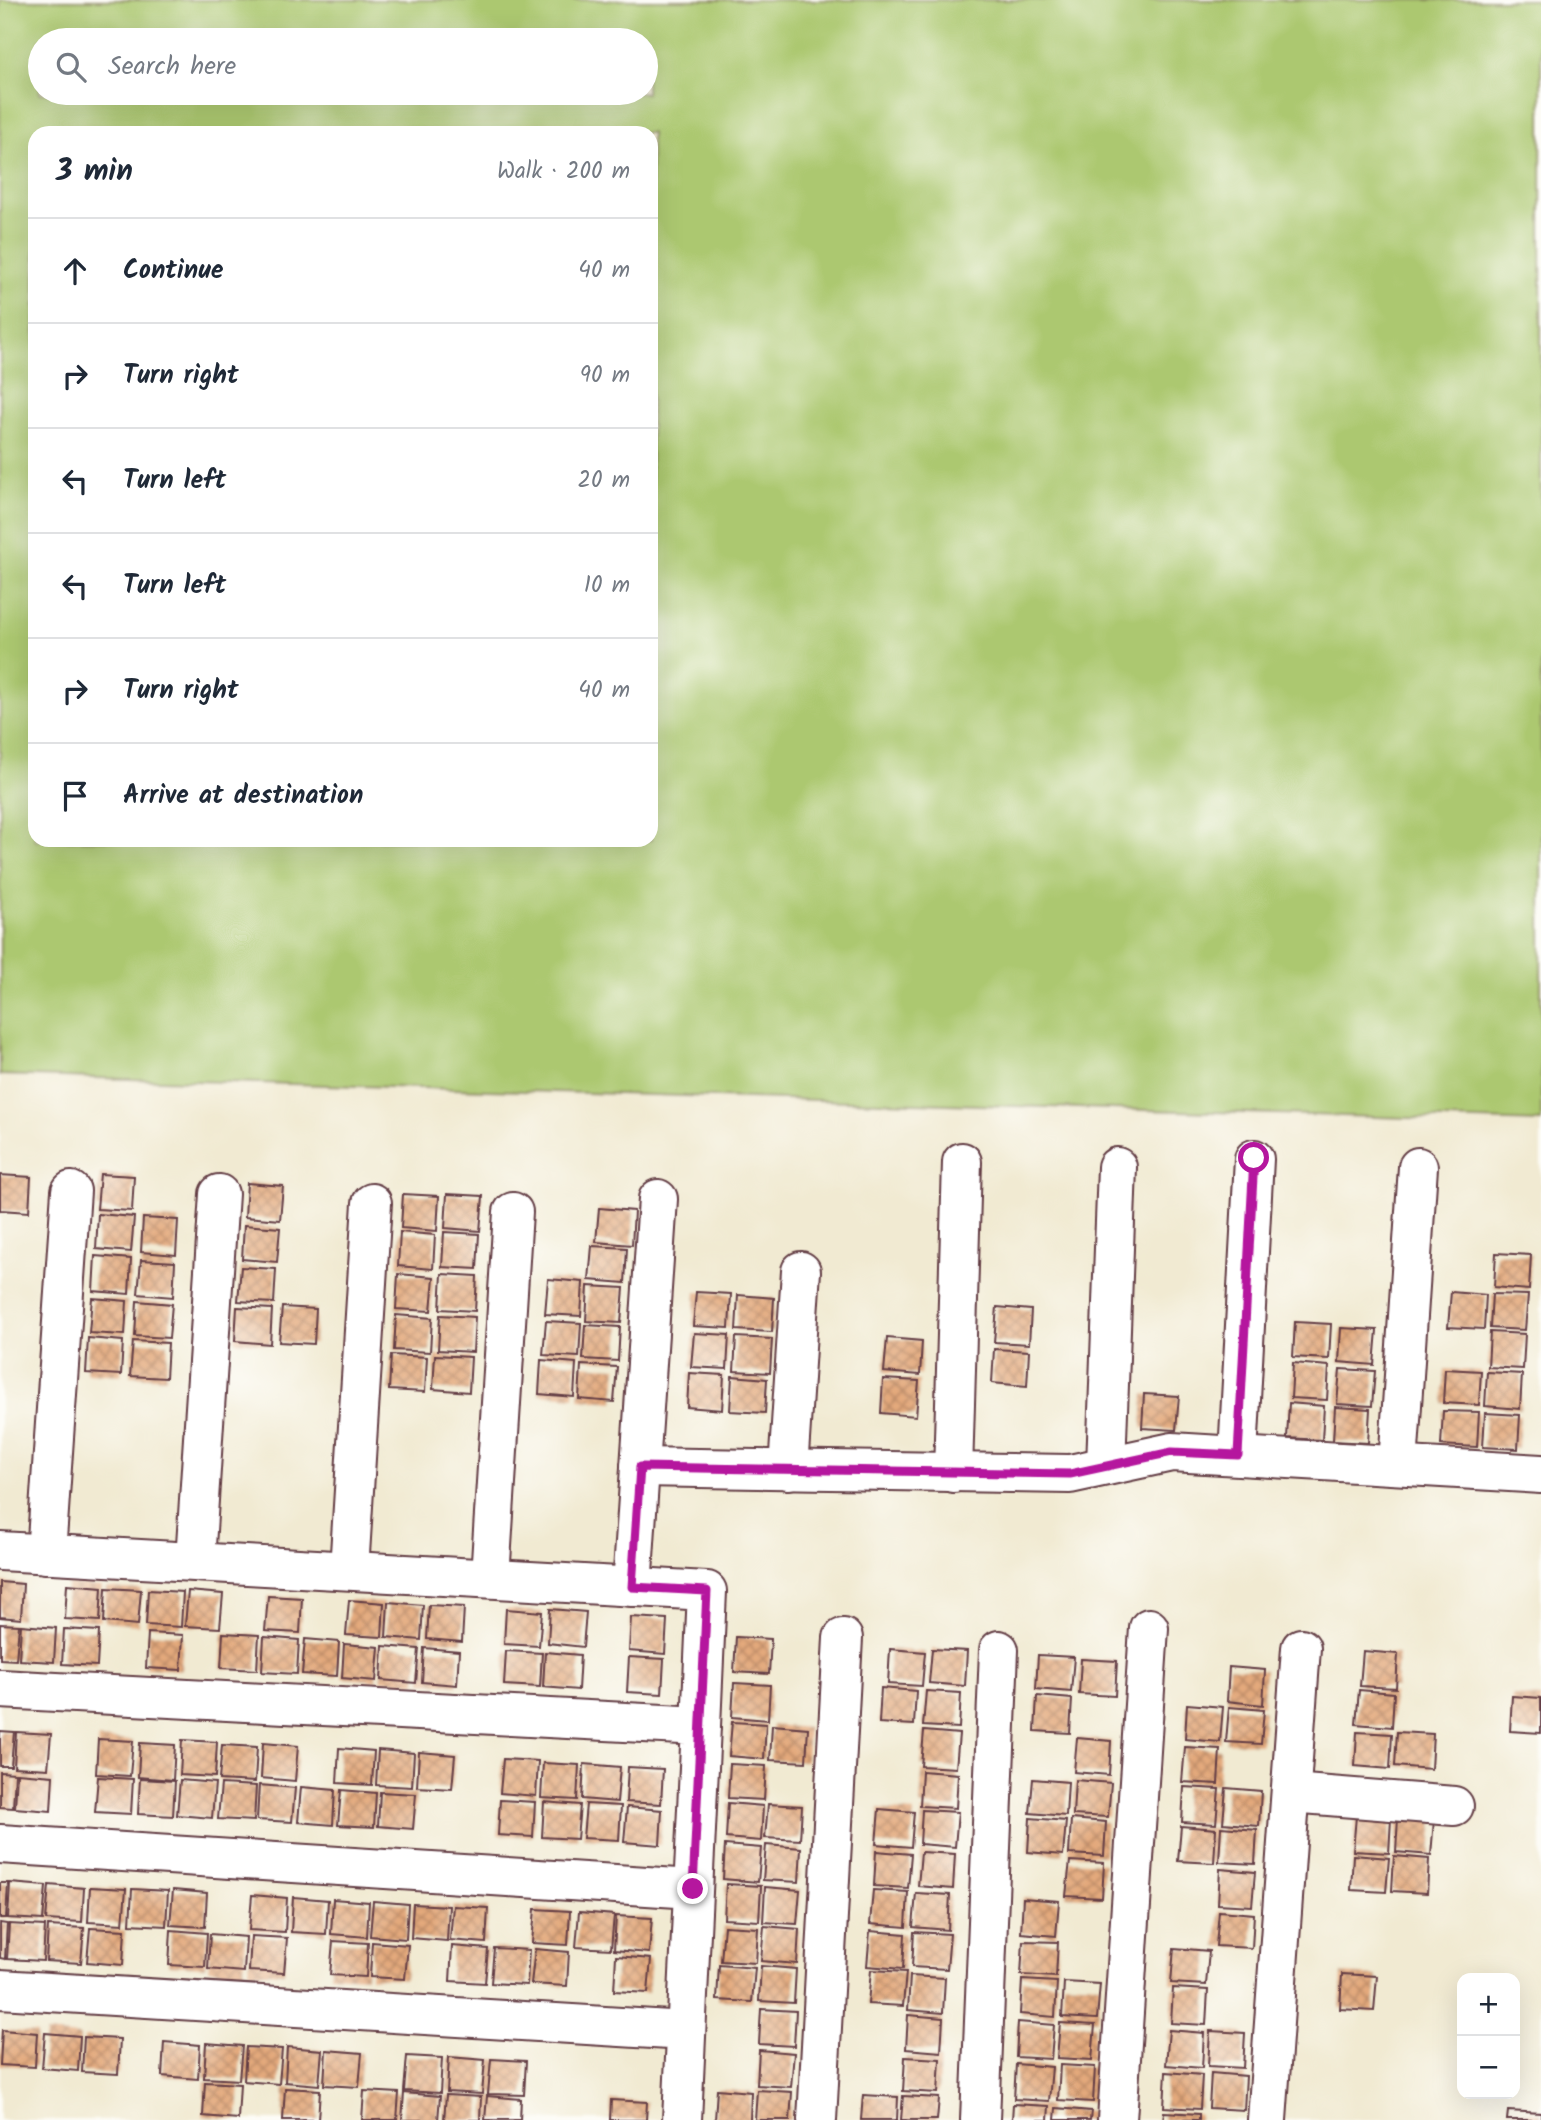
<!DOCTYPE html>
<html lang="en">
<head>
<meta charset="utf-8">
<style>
  body { margin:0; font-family:Kalam,sans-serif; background:#f2f2f3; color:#1f2937 }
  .controls { position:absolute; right:21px; bottom:21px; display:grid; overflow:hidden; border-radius:14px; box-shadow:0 7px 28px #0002 }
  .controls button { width:63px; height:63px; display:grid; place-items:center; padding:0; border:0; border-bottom:2px solid #e0e1e3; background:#fff; color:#1f2937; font:35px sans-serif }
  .stop { position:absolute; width:21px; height:21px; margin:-16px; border:5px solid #b5179e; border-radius:50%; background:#fff }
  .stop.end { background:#b5179e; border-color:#fff; box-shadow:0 2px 7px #0008 }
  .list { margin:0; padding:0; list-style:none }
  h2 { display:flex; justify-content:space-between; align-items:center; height:91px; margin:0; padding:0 28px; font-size:30px }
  h2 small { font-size:23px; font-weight:400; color:#747a83 }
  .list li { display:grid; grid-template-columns:46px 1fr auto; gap:21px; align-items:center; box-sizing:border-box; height:105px; padding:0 28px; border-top:2px solid #e0e1e3 }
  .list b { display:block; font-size:26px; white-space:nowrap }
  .list em { font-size:23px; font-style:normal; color:#747a83 }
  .icon { flex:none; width:38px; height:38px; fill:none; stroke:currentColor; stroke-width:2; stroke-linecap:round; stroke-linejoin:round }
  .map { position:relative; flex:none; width:1541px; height:2120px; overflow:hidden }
  .search { position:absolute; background:#fff; box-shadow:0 7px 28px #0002; left:28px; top:28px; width:630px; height:77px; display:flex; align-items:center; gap:18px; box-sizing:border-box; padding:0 24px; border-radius:38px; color:#747a83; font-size:26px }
  .panel { position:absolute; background:#fff; box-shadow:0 7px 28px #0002; left:28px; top:126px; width:630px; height:721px; border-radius:21px }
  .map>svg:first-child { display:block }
  .grass { fill:#acc86f; stroke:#7b744d; stroke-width:2; fill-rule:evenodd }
  .building { fill:url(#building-cross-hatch) }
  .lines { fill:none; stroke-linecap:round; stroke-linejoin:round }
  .minor-casing { stroke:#633d44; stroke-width:42 }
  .minor { stroke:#fff; stroke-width:38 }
  .route { stroke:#b5179e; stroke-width:9 }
</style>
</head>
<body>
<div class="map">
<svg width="1541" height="2120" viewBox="0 0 1541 2120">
  <defs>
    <pattern id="building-cross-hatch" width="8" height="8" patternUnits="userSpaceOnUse" patternTransform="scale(1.75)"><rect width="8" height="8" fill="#e3a97c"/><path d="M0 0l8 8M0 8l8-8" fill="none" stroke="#ba8966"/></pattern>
  </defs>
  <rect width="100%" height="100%" fill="#fdfcf7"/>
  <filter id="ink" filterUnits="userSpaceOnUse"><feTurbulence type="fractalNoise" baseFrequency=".0143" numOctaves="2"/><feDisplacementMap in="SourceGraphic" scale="14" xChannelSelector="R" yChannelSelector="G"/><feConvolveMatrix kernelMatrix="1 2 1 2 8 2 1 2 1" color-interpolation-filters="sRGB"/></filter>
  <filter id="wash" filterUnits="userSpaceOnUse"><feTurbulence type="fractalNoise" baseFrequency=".00686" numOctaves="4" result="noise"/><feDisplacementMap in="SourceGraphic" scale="28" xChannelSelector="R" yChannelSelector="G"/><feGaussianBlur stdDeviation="1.57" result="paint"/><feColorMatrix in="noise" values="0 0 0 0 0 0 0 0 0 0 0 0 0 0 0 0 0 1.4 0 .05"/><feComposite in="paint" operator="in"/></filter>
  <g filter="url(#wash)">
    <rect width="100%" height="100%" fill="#f1ead2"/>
    <path class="grass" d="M0,0h1541v1122l-1541,-47zM40,40h606v53h-606zM35,133h616v707h-616z"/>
    <g id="blocks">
      <g class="building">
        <path d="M100,1174l34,2 -2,35 -35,-2z"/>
        <path d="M0,1175l31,2 -2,35 -29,-2z"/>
        <path d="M247,1183l36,3 -3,34 -35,-3z"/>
        <path d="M403,1194l36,2 -2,35 -36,-3z"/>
        <path d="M447,1194l36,2 -3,35 -35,-3z"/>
        <path d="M599,1208l35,3 -2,34 -36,-3z"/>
        <path d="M98,1214l36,3 -3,35 -35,-3z"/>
        <path d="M143,1218l35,2 -2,35 -35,-3z"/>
        <path d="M244,1225l36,3 -3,34 -35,-3z"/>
        <path d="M400,1232l35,3 -2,34 -35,-3z"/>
        <path d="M444,1232l35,2 -2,35 -35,-2z"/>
        <path d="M592,1246l35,2 -2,35 -36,-3z"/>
        <path d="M1496,1253l35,2 -2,35 -35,-3z"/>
        <path d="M95,1256l36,3 -2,35 -36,-3z"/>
        <path d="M141,1260l34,2 -2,35 -35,-3z"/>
        <path d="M241,1267l35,2 -2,34 -36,-2z"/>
        <path d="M398,1274l36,3 -3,34 -35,-2z"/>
        <path d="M442,1274l35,2 -2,35 -35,-2z"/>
        <path d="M548,1279l35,3 -2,34 -36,-2z"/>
        <path d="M588,1286l36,2 -3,35 -35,-2z"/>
        <path d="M696,1292l35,2 -2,34 -36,-2z"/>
        <path d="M1451,1292l35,3 -2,34 -36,-2z"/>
        <path d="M1492,1294l36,1 -3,35 -35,-2z"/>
        <path d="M738,1295l36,3 -2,34 -36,-2z"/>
        <path d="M92,1298l35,3 -2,34 -36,-2z"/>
        <path d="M137,1301l35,3 -3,34 -34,-2z"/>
        <path d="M237,1307l35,2 -2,35 -35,-3z"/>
        <path d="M282,1307l34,2 -2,35 -35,-2z"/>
        <path d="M997,1307l34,3 -2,34 -35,-2z"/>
        <path d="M396,1315l36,3 -2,34 -36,-2z"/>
        <path d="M440,1315l35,2 -2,35 -35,-2z"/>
        <path d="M546,1321l35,2 -2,34 -36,-2z"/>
        <path d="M1295,1322l36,2 -2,35 -36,-2z"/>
        <path d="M585,1325l35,2 -2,34 -35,-2z"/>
        <path d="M1341,1328l36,2 -3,35 -35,-3z"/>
        <path d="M1490,1332l35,2 -2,35 -35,-2z"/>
        <path d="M694,1333l35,2 -2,34 -36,-2z"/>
        <path d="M736,1337l36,2 -2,34 -36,-2z"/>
        <path d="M88,1338l35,3 -2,34 -35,-2z"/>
        <path d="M887,1338l35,3 -2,34 -36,-3z"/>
        <path d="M133,1341l35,2 -2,35 -36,-2z"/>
        <path d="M994,1349l35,2 -2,35 -35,-3z"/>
        <path d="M391,1355l36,2 -2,35 -36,-2z"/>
        <path d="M435,1355l36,2 -2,35 -36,-3z"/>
        <path d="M541,1360l35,3 -2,34 -35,-3z"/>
        <path d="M1293,1363l36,3 -2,34 -36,-2z"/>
        <path d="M581,1365l36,2 -3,35 -35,-3z"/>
        <path d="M1340,1369l35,2 -3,35 -35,-2z"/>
        <path d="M1445,1369l36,2 -2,34 -36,-2z"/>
        <path d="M1487,1372l35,2 -2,35 -35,-3z"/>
        <path d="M689,1373l35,2 -2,35 -35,-3z"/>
        <path d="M732,1376l35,3 -2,34 -35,-2z"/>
        <path d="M883,1379l36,2 -3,35 -35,-3z"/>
        <path d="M1144,1394l35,2 -3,34 -34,-2z"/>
        <path d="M1289,1403l35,3 -2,34 -35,-2z"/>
        <path d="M1335,1407l35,2 -2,34 -35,-2z"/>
        <path d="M1443,1411l36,1 -2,35 -36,-2z"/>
        <path d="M1485,1413l35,2 -2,34 -35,-2z"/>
        <path d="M0,1582l23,2 -2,35 -21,-2z"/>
        <path d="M67,1584l35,3 -2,34 -35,-2z"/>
        <path d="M106,1588l35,2 -3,35 -34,-3z"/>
        <path d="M148,1590l35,2 -2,35 -35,-2z"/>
        <path d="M188,1591l35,3 -3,34 -35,-2z"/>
        <path d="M268,1596l34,2 -2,35 -35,-2z"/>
        <path d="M349,1600l35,3 -2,34 -36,-2z"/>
        <path d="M388,1602l35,3 -2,35 -35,-3z"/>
        <path d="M429,1605l35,2 -2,35 -35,-3z"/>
        <path d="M506,1609l36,3 -3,34 -35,-2z"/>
        <path d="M550,1609l36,3 -3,35 -35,-4z"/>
        <path d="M631,1617l36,2 -2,35 -36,-3z"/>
        <path d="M0,1624l19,1 -3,35 -16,-1z"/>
        <path d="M21,1625l35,3 -2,34 -35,-2z"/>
        <path d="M64,1629l35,2 -2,35 -35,-2z"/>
        <path d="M148,1633l35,2 -2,35 -35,-2z"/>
        <path d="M223,1633l36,2 -2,35 -36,-2z"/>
        <path d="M264,1637l35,3 -2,34 -35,-2z"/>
        <path d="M736,1637l35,2 -2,35 -35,-2z"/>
        <path d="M305,1639l34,3 -2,34 -35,-2z"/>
        <path d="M344,1644l35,3 -3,34 -34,-3z"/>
        <path d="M383,1646l36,3 -3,34 -35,-3z"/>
        <path d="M424,1648l35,3 -2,34 -35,-3z"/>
        <path d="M890,1649l35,3 -3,34 -34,-2z"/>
        <path d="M932,1649l35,2 -2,35 -36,-3z"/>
        <path d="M506,1651l36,2 -2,34 -36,-2z"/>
        <path d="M1363,1651l35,3 -2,34 -36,-2z"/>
        <path d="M545,1652l35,3 -2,35 -35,-3z"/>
        <path d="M1038,1655l36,2 -3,35 -35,-3z"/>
        <path d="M629,1657l35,2 -2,35 -35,-2z"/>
        <path d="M1081,1659l36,2 -2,35 -36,-2z"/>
        <path d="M1229,1667l36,3 -2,35 -36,-4z"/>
        <path d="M734,1683l36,2 -2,35 -36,-3z"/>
        <path d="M881,1688l35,3 -2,34 -35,-2z"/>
        <path d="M1359,1690l35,3 -2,34 -36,-3z"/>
        <path d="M926,1691l35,2 -2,35 -36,-2z"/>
        <path d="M1037,1696l35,3 -2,34 -35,-2z"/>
        <path d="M1512,1696l29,2v35l-31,-2z"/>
        <path d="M1187,1704l36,3 -3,35 -35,-3z"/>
        <path d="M1229,1707l35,3 -3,34 -35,-2z"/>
        <path d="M732,1722l34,2 -2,35 -35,-3z"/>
        <path d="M772,1725l36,3 -2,34 -36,-2z"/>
        <path d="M0,1731l14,1 -3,34h-11z"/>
        <path d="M924,1731l35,3 -3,34 -35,-2z"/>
        <path d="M16,1732l35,2 -3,35 -34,-2z"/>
        <path d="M1357,1732l35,2 -2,35 -35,-3z"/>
        <path d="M1397,1732l36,2 -2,35 -36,-3z"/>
        <path d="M1077,1738l34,3 -2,34 -35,-3z"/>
        <path d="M98,1739l35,2 -3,35 -34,-2z"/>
        <path d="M182,1740l35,2 -2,35 -35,-2z"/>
        <path d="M140,1743l35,2 -2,35 -35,-3z"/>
        <path d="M263,1743l35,3 -3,35 -34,-3z"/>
        <path d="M222,1745l35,2 -2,35 -36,-2z"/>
        <path d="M1185,1747l35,2 -2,35 -36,-2z"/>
        <path d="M339,1748l35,3 -2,34 -35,-2z"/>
        <path d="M378,1750l36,3 -2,34 -36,-2z"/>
        <path d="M419,1752l36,3 -3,34 -35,-2z"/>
        <path d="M503,1759l35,2 -2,35 -36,-3z"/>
        <path d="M543,1763l36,2 -2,35 -36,-2z"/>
        <path d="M584,1764l36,3 -3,35 -35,-3z"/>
        <path d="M730,1764l36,2 -2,34 -36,-2z"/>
        <path d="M628,1767l35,2 -2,35 -35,-2z"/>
        <path d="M922,1771l36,3 -2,34 -36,-2z"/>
        <path d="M0,1772l15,1 -2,35 -13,-1z"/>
        <path d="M17,1773l36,3 -2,35 -36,-3z"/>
        <path d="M98,1777l35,2 -2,35 -36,-2z"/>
        <path d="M140,1779l35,2 -2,35 -35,-2z"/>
        <path d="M1033,1779l35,3 -2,34 -36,-3z"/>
        <path d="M180,1780l35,3 -3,35 -35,-3z"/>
        <path d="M1075,1780l36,3 -3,34 -35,-2z"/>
        <path d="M221,1784l35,2 -2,35 -36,-2z"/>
        <path d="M259,1785l36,3 -3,34 -35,-2z"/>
        <path d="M301,1787l34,3 -2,35 -35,-3z"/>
        <path d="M1184,1787l35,2 -3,35 -34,-2z"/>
        <path d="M1226,1788l35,3 -2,35 -36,-3z"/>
        <path d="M341,1790l35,3 -2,34 -36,-2z"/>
        <path d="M380,1792l36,2 -3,35 -35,-3z"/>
        <path d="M500,1800l35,2 -2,35 -35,-2z"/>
        <path d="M544,1802l36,3 -3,34 -35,-2z"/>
        <path d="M728,1803l35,3 -2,35 -35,-3z"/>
        <path d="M586,1804l35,2 -2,34 -36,-2z"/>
        <path d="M768,1804l34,2 -2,34 -35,-2z"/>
        <path d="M627,1807l35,3 -2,35 -36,-3z"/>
        <path d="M879,1809l35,3 -3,35 -35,-3z"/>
        <path d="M922,1810l36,2 -3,35 -35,-3z"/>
        <path d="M1356,1816l35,3 -2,34 -36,-2z"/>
        <path d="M1030,1818l36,3 -3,34 -35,-3z"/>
        <path d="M1398,1818l36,2 -3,35 -35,-3z"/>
        <path d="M1071,1819l35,3 -2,34 -35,-2z"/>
        <path d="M1181,1826l35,3 -2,34 -36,-2z"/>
        <path d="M1221,1827l36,3 -2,34 -36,-2z"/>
        <path d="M725,1845l36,3 -3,34 -35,-3z"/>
        <path d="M766,1845l35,3 -2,34 -36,-2z"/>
        <path d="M876,1851l35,3 -3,34 -34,-2z"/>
        <path d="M921,1852l34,2 -2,35 -35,-3z"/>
        <path d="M1353,1855l36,3 -3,34 -35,-2z"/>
        <path d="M1394,1856l35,3 -2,34 -35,-2z"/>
        <path d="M1070,1861l34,2 -2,35 -36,-2z"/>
        <path d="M1220,1869l35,3 -3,34 -34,-2z"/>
        <path d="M0,1883h8l-2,35h-6z"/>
        <path d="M10,1883l36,3 -3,34 -35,-2z"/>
        <path d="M726,1884l35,2 -2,35 -35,-2z"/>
        <path d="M49,1885l35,3 -2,34 -36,-2z"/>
        <path d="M90,1887l36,2 -3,35 -35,-2z"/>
        <path d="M765,1887l35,3 -3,34 -34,-2z"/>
        <path d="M132,1889l36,2 -2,35 -36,-2z"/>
        <path d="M173,1890l34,3 -2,34 -35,-2z"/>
        <path d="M873,1890l35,2 -2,35 -36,-3z"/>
        <path d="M916,1893l34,2 -2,35 -35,-3z"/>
        <path d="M252,1895l35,3 -2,34 -36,-2z"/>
        <path d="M293,1897l35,3 -2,34 -35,-2z"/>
        <path d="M1023,1898l36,3 -3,35 -35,-3z"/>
        <path d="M333,1899l36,3 -2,35 -36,-3z"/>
        <path d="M373,1901l35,3 -2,35 -36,-3z"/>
        <path d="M413,1904l36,2 -2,35 -36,-3z"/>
        <path d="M453,1906l35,2 -2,35 -36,-3z"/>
        <path d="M535,1909l35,2 -2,34 -36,-2z"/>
        <path d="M1219,1911l35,3 -2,34 -36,-2z"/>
        <path d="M579,1912l35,3 -3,34 -35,-2z"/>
        <path d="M616,1916l36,2 -3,35 -35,-3z"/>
        <path d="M0,1923l7,1 -2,35 -5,-1z"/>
        <path d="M9,1924l36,2 -2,35 -36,-2z"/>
        <path d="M48,1926l36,2 -3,35 -35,-2z"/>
        <path d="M724,1926l34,2 -2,35 -35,-2z"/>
        <path d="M764,1926l35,3 -2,35 -36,-3z"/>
        <path d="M90,1928l35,2 -2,35 -36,-3z"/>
        <path d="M171,1930l36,3 -2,34 -36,-2z"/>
        <path d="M870,1931l35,3 -2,35 -36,-3z"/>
        <path d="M914,1932l36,2 -3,35 -35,-2z"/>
        <path d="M210,1934l36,3 -2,35 -36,-3z"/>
        <path d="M251,1936l36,2 -3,35 -35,-2z"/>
        <path d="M333,1941l35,2 -2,34 -36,-2z"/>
        <path d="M1023,1941l35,1 -2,35 -35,-2z"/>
        <path d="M372,1942l36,3 -3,34 -35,-2z"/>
        <path d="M452,1946l36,3 -3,34 -35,-2z"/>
        <path d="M494,1948l35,2 -2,35 -36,-2z"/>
        <path d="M1174,1948l35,3 -3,34 -35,-2z"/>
        <path d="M535,1949l34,3 -2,34 -36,-2z"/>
        <path d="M616,1956l35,3 -3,34 -34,-2z"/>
        <path d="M719,1965l36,3 -3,34 -35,-2z"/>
        <path d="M761,1966l35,3 -2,34 -35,-2z"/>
        <path d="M871,1970l35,2 -3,34 -35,-2z"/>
        <path d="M1342,1974l35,2 -3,35 -34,-2z"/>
        <path d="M910,1976l35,2 -2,35 -35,-3z"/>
        <path d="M1022,1980l35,2 -2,35 -35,-3z"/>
        <path d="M1064,1982l36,2 -3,35 -35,-2z"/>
        <path d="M1173,1988l35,2 -2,35 -35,-2z"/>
        <path d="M761,2009l35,2 -2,35 -35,-2z"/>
        <path d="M908,2015l35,3 -2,34 -35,-3z"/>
        <path d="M1018,2022l36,3 -3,34 -35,-2z"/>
        <path d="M1060,2023l35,2 -3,35 -35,-2z"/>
        <path d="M2,2030l35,3 -2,34 -35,-2z"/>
        <path d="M1169,2030l35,3 -2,35 -36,-3z"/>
        <path d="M1210,2031l35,2 -2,35 -35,-2z"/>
        <path d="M45,2033l35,3 -2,35 -36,-3z"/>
        <path d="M84,2037l36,2 -2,35 -36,-2z"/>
        <path d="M164,2042l36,3 -2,34 -36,-3z"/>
        <path d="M206,2043l36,3 -3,34 -35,-2z"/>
        <path d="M246,2047l36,2 -3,35 -35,-3z"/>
        <path d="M287,2047l35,3 -3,35 -34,-3z"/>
        <path d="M326,2050l36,3 -3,34 -35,-2z"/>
        <path d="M759,2050l35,3 -3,34 -34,-2z"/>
        <path d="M407,2056l35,2 -2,35 -36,-2z"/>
        <path d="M449,2057l36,3 -3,34 -35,-2z"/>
        <path d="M905,2057l35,2 -2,34 -35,-2z"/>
        <path d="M491,2059l35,2 -2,34 -36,-1z"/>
        <path d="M1016,2064l36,3 -3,34 -35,-2z"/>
        <path d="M1060,2065l35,2 -2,35 -35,-2z"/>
        <path d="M1166,2072l36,3 -2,34 -36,-2z"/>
        <path d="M1211,2073l35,3 -2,34 -35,-2z"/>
        <path d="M205,2082l35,2 -2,35 -35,-3z"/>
        <path d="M285,2088l35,2 -2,30h-35z"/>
        <path d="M717,2089l34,3 -1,28h-35z"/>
        <path d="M757,2090l35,2 -2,28h-35z"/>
        <path d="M364,2091l35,2 -2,27h-35z"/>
        <path d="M404,2093l36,3 -2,24h-36z"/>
        <path d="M446,2095l35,2 -1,23h-36z"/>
        <path d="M863,2095l35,2 -1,23h-36z"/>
        <path d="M487,2096l34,3 -1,21h-35z"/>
        <path d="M903,2096l36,2 -2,22h-36z"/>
        <path d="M611,2100l36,2 -1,18h-36z"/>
        <path d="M1013,2104l36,2 -1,14h-36z"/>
        <path d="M1056,2108l35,3 -1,9h-35z"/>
        <path d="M1508,2111l33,2v7h-34z"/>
        <path d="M1164,2112l35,2v6h-36z"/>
      </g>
    </g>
  </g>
  <g filter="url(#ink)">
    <use href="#blocks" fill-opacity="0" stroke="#633d44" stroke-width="2"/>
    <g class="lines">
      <defs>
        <g id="minor">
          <path d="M1238,1455l16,-296"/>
          <path d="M1398,1465l20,-298"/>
          <path d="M1106,1466l11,-299"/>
          <path d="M640,1467l430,7 102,-22 369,22"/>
          <path d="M788,1470l13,-199"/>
          <path d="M953,1473l9,-311"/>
          <path d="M0,1551l707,40 -6,135"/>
          <path d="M46,1554l25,-363"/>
          <path d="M195,1561l24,-367"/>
          <path d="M349,1570l23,-367"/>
          <path d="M490,1578l23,-366"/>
          <path d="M632,1587l26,-388"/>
          <path d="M0,1689l701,37 -19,394"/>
          <path d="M1291,1793l163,13"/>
          <path d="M0,1844l693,45"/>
          <path d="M0,1989l686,42"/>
          <path d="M817,2120l26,-482"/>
          <path d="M980,2120l19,-470"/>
          <path d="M1117,2120l32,-492"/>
          <path d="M1267,2120l34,-472"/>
        </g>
      </defs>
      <use href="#minor" class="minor-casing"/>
      <use href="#minor" class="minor"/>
    </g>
  </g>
  <g class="lines" filter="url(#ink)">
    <path class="route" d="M693,1889l14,-298 -75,-4 8,-120 430,7 102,-22 66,3 16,-297"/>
  </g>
</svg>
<div class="controls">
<button>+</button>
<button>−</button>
</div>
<div class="stop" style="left:1254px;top:1158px"></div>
<div class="stop end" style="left:693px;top:1889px"></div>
<div class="search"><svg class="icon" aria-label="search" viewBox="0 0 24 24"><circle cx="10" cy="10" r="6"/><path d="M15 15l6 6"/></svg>Search here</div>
<section class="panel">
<h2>3 min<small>Walk · 200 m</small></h2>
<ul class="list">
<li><svg class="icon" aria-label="ahead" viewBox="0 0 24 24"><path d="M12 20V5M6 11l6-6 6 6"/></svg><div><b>Continue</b></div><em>40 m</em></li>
<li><svg class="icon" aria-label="right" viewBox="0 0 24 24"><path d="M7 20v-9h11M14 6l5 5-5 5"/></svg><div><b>Turn right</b></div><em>90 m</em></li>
<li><svg class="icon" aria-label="left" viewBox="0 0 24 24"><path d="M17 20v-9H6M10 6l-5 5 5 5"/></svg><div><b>Turn left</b></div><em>20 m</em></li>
<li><svg class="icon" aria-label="left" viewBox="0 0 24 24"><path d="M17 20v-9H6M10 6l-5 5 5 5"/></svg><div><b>Turn left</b></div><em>10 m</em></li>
<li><svg class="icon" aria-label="right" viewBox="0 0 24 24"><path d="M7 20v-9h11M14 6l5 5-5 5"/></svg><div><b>Turn right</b></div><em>40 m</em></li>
<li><svg class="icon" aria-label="arrive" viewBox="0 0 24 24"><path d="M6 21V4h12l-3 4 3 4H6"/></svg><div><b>Arrive at destination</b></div></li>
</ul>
</section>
</div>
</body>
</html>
